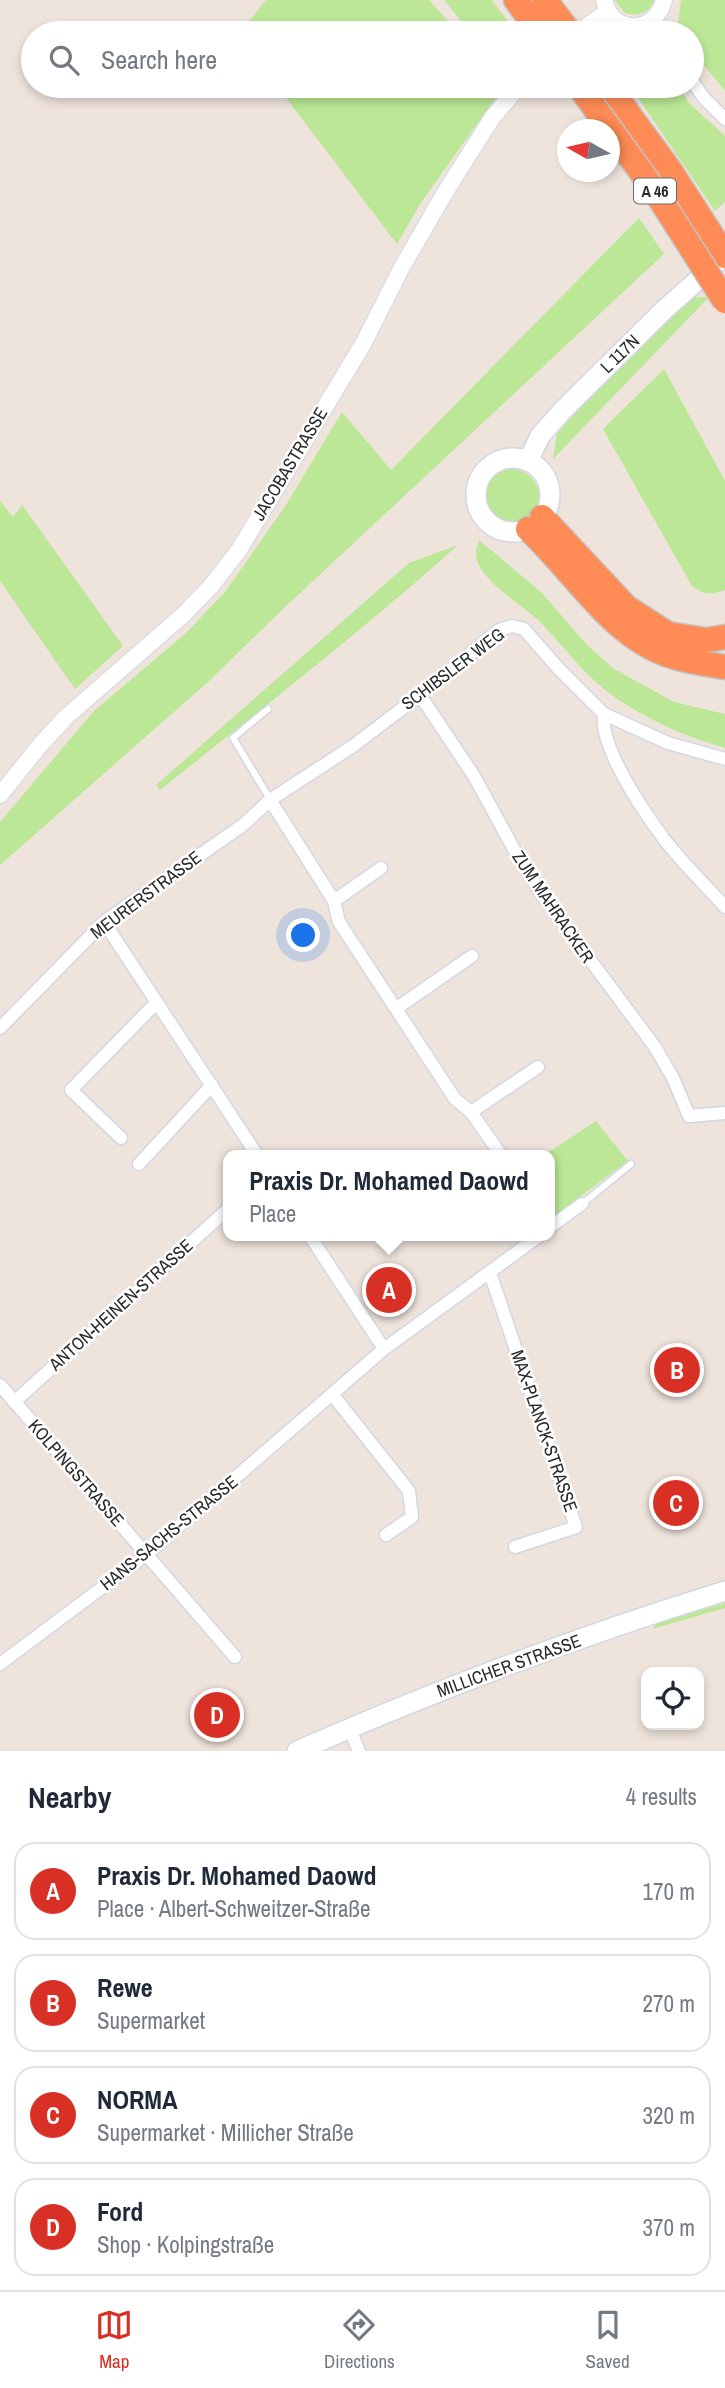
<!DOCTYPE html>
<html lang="en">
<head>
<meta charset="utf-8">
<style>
  body { margin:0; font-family:"Archivo Narrow",sans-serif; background:#f6f6f7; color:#1f2937 }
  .controls { position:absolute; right:21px; bottom:21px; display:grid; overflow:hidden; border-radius:14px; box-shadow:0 4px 10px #0003 }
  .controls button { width:63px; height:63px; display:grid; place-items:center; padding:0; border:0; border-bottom:2px solid #e0e1e3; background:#fff; color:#1f2937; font:35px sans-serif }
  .compass { position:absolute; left:557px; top:119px; width:63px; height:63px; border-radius:50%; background:#fff; box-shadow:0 4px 10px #0003; rotate:278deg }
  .you { position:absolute; left:304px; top:936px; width:24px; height:24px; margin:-18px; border:5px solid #fff; border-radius:50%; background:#1a73e8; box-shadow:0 0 0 10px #1a73e833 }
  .badge { display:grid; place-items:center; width:46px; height:46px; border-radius:50%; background:#d93025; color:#fff; font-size:23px; font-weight:700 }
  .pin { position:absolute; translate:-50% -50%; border:4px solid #fff; box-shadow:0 2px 7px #0006 }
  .popup { position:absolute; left:223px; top:1150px; width:332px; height:91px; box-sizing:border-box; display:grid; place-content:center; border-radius:14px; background:#fff; filter:drop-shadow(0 2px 5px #0005); font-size:23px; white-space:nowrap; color:#747a83 }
  .popup b { font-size:26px; color:#1f2937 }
  .popup::after { content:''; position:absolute; left:50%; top:100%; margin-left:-14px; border:14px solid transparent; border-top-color:#fff }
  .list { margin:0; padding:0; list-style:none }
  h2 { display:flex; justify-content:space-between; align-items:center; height:91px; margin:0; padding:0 28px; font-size:30px }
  h2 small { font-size:23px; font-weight:400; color:#747a83 }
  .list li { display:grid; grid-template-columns:46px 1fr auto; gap:21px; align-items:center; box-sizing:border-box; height:98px; margin:0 14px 14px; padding:0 14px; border:2px solid #e0e1e3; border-radius:21px }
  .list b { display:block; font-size:26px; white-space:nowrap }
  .list p { margin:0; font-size:23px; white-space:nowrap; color:#747a83 }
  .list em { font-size:23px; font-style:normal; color:#747a83 }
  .icon { flex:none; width:38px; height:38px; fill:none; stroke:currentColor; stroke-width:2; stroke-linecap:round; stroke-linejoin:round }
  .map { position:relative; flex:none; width:725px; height:1751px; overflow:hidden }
  .search { position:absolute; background:#fff; box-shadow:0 4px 10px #0003; left:21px; right:21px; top:21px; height:77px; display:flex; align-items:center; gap:18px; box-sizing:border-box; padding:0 24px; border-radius:38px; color:#747a83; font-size:26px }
  .sheet { height:539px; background:#fff }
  nav { display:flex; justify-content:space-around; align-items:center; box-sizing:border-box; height:98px; border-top:2px solid #e0e1e3; background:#fff; font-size:19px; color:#747a83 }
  nav a { display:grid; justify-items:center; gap:4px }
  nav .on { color:#d93025 }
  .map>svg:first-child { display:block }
  .green { fill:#bbe796 }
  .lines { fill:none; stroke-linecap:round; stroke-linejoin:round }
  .service-casing { stroke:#d2d7e4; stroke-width:9 }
  .minor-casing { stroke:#d2d7e4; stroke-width:15 }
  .tertiary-casing { stroke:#d2d7e4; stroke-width:18 }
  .secondary-casing { stroke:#d2d7e4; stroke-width:22 }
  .motorway-casing { stroke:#c4c4c4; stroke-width:27 }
  .service { stroke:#fff; stroke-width:6 }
  .minor { stroke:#fff; stroke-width:12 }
  .tertiary { stroke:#fff; stroke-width:16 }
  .secondary { stroke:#fff; stroke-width:19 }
  .motorway { stroke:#ff8c56; stroke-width:24 }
  .motorway-bridge-casing { stroke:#c4c4c4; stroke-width:27; stroke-linecap:butt }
  .motorway-bridge { stroke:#ff8c56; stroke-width:24 }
  .labels { text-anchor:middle; stroke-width:5; stroke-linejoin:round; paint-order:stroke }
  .shield { fill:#fff; stroke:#6b6b6b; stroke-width:2 }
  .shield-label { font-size:16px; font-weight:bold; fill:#2b2b2b }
  .street-label { font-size:18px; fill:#2b2b2b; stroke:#fff }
</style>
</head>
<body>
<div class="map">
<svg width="725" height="1751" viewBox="0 0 725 1751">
  <rect width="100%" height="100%" fill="#eee4dc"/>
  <g class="green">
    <path d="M266,0h163l30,33h-219z"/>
    <path d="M444,0h48l24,33h-45z"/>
    <path d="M614,0h40c-5,13 -16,17 -29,13z"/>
    <path d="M681,0h44v91l-30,-37 -3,-5v-16h-9l-5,-9z"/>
    <path d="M277,86h227l-84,118 -23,40z"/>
    <path d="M630,86h48l11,17 36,33v66l-10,9z"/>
    <path d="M639,218l25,36 -380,354 -76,74 -208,183v-43l94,-111 92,-78 39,-41 61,-87 56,-93 49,58z"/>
    <path d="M693,297h16l-156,162 4,-25 48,-55z"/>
    <path d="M664,369l61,112v109c-13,5 -21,5 -33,-4l-89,-157z"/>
    <circle cx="511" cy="497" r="28"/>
    <path d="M0,501l13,16 9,-12 101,141 -48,43 -75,-108z"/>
    <path d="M479,540l63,53 44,51 28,25 60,33 51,12v34c-35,-10 -68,-24 -98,-43 -40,-24 -58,-54 -89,-85 -18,-17 -47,-32 -59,-55 -5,-9 -3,-16 0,-25z"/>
    <path d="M458,545c-96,86 -198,165 -298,245l-4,-5 253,-222z"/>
    <path d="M596,1121l32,40 -75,56 -3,-5v-57h-6z"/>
    <path d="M725,1603v5l-73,21 5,-6z"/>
  </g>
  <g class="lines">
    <defs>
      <g id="service">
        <path d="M268,709l-35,29 37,61"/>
        <path d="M582,1204l49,-40"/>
      </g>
      <g id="minor">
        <path d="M692,81l12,17 21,21"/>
        <path d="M420,695l54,81 42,77 26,42 113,152 18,31 16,38 36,-3"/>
        <path d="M604,714l64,29 57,16"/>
        <path d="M270,800l64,101 5,21 116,177 16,13 30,43"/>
        <path d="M334,901l47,-33"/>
        <path d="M104,922l153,233"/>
        <path d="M397,1008l75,-52"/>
        <path d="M0,1028l104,-106 139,-97 27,-25 83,-54 67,-51 79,-65 13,-4 12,3 34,39 46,46c-5,33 40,98 60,125 18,24 41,45 61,68"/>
        <path d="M471,1112l67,-45"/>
        <path d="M121,1138l-50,-48 86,-88"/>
        <path d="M139,1164l73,-79"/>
        <path d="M550,1227l32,-23"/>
        <path d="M310,1236l74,113"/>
        <path d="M490,1273l86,254 -61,20"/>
        <path d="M0,1385l235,272"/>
        <path d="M332,1394l77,97 3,26 -26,18"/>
        <path d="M14,1402l214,-193"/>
        <path d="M0,1664l147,-110 237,-205 155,-113"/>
        <path d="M349,1728l10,23"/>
      </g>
      <g id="tertiary">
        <path d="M604,0c8,35 51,35 60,0"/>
        <path d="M577,33l31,-22"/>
        <path d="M0,795l41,-51 25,-27 117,-102 28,-29 28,-36 124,-206 39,-77 44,-76 46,-73 27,-32"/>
      </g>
      <g id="secondary">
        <circle cx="513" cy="495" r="37"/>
        <path d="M528,461l12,-25 23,-26 102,-101 51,-45"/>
        <path d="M297,1751c139,-61 282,-115 428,-160"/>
      </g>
      <g id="motorway">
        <path d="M516,0l25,33"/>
        <path d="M545,0l25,33"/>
        <path d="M608,86l61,83 56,87"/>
        <path d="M542,517l84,90 42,27 38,6 19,-3"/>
        <path d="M528,529c41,37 75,94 124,119 23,12 48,15 73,19"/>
      </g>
    </defs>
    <use href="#service" class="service-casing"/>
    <use href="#minor" class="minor-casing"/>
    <use href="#tertiary" class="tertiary-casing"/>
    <use href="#secondary" class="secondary-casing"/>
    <use href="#motorway" class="motorway-casing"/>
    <use href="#service" class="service"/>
    <use href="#minor" class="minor"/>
    <use href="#tertiary" class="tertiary"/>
    <use href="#secondary" class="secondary"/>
    <use href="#motorway" class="motorway"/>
    <defs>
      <path id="motorway-bridge" d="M579,86l76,105 70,110"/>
    </defs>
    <use href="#motorway-bridge" class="motorway-bridge-casing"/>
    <use href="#motorway-bridge" class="motorway-bridge"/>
  </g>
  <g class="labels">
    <rect class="shield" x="634" y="178.5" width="42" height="25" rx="5"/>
    <g class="shield-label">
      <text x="655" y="197">A 46</text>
    </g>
    <g class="street-label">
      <text transform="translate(620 354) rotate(-44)" y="6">L 117N</text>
      <text transform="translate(290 464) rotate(-59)" y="6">JACOBASTRASSE</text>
      <text transform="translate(453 669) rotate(-37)" y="6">SCHIBSLER WEG</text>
      <text transform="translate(146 895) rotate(-37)" y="6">MEURERSTRASSE</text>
      <text transform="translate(553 907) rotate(56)" y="6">ZUM MAHRACKER</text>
      <text transform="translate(121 1305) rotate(-42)" y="6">ANTON-HEINEN-STRASSE</text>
      <text transform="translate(544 1431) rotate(71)" y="6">MAX-PLANCK-STRASSE</text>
      <text transform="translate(76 1473) rotate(49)" y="6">KOLPINGSTRASSE</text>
      <text transform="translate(169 1533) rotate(-39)" y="6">HANS-SACHS-STRASSE</text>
      <text transform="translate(509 1666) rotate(-20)" y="6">MILLICHER STRASSE</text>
    </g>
  </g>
</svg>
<div class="controls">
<button><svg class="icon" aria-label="locate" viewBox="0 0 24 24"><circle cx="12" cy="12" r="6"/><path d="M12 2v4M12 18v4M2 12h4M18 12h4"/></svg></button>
</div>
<svg class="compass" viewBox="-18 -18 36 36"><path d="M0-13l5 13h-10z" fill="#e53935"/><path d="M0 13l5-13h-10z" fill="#747a83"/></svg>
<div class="you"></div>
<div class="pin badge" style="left:389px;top:1290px">A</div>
<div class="popup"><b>Praxis Dr. Mohamed Daowd</b>Place</div>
<div class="pin badge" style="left:677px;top:1370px">B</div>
<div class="pin badge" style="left:676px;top:1503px">C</div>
<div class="pin badge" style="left:217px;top:1715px">D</div>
<div class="search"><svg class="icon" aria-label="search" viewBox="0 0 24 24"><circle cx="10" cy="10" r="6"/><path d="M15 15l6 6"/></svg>Search here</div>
</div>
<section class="sheet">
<h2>Nearby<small>4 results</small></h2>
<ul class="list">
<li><span class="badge">A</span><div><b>Praxis Dr. Mohamed Daowd</b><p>Place · Albert-Schweitzer-Straße</p></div><em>170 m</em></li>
<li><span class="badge">B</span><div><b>Rewe</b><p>Supermarket</p></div><em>270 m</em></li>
<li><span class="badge">C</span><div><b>NORMA</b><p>Supermarket · Millicher Straße</p></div><em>320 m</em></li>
<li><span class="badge">D</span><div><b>Ford</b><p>Shop · Kolpingstraße</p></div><em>370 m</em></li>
</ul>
</section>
<nav>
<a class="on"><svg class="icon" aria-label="map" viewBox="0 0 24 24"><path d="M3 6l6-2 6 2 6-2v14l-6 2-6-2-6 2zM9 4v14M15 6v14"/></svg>Map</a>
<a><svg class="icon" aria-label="directions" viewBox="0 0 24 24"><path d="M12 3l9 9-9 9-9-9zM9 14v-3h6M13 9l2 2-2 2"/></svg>Directions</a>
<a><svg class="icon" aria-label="saved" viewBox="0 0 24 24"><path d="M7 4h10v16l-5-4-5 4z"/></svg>Saved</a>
</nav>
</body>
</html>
